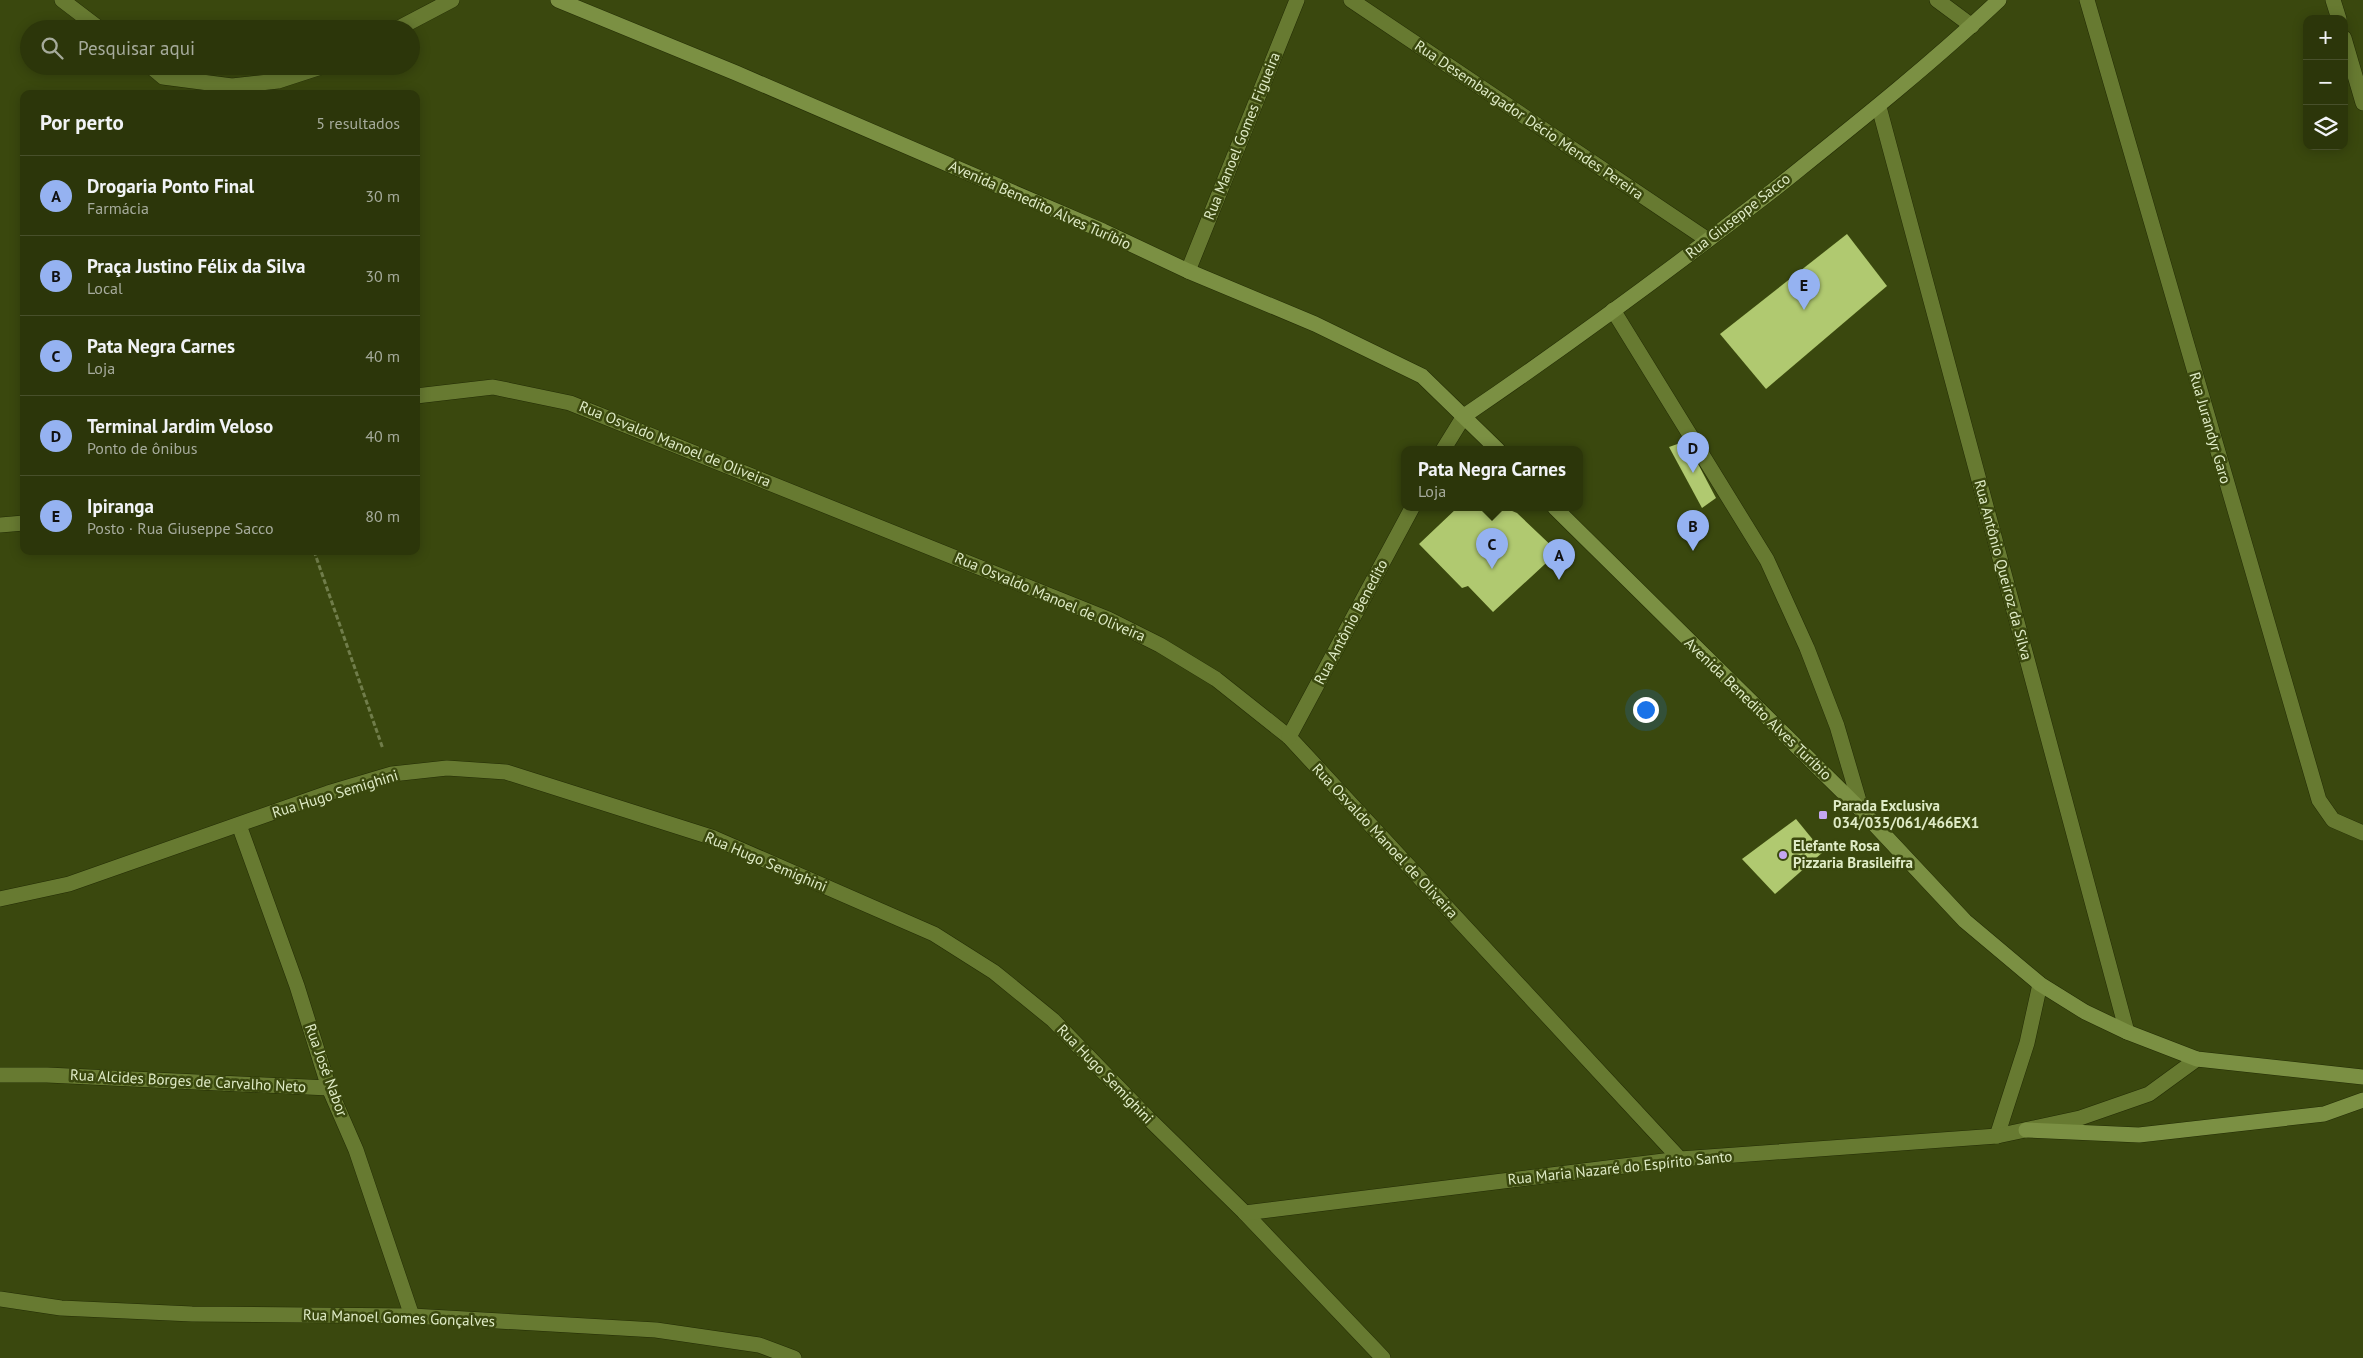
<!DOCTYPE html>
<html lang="pt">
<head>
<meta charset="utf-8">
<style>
  body { margin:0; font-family:"PT Sans",sans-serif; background:#384118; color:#f1f3f6 }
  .controls { position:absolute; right:15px; top:15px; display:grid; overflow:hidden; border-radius:10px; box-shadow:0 2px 12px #0003 }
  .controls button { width:45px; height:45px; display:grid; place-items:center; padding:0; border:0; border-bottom:1px solid #48502b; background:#2c360a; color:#f1f3f6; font:25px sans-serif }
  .you { position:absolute; left:1645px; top:709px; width:18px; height:18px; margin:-12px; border:4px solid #fff; border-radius:50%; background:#1a73e8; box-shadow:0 0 0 8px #1a73e833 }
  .badge { display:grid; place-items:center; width:32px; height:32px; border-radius:50%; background:#95b2f1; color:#111; font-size:16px; font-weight:700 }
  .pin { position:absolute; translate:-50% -41px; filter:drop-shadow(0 1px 2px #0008) }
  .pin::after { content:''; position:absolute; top:26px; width:18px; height:15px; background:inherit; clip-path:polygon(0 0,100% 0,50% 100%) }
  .popup { position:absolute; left:1401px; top:446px; width:182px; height:65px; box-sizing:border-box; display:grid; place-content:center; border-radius:10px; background:#2c360a; filter:drop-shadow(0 1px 4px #0005); font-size:16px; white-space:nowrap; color:#a6ab9c }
  .popup b { font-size:19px; color:#f1f3f6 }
  .popup::after { content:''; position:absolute; left:50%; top:100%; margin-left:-10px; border:10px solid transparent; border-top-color:#2c360a }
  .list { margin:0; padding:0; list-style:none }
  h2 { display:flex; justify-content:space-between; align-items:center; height:65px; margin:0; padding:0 20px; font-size:21px }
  h2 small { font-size:16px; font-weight:400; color:#a6ab9c }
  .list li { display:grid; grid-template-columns:32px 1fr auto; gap:15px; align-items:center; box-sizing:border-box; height:80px; padding:0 20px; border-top:1px solid #48502b }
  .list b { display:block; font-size:19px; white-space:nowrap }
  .list p { margin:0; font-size:16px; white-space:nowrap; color:#a6ab9c }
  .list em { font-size:16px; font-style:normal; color:#a6ab9c }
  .icon { flex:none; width:28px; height:28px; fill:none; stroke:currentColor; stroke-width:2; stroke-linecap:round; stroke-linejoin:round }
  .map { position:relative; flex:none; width:2363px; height:1358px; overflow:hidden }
  .search { position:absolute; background:#2c360a; box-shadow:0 2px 12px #0003; left:20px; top:20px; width:400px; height:55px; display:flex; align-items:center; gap:12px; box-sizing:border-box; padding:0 18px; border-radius:28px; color:#a6ab9c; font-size:19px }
  .panel { position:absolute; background:#2c360a; box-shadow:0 2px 12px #0003; left:20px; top:90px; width:400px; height:465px; border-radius:10px }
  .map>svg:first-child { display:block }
  .building { fill:#b0c970 }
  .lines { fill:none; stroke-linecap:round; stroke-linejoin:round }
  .minor-casing { stroke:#232c05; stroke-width:16 }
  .major-casing { stroke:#232c05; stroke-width:16 }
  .path { stroke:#707d4a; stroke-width:3; stroke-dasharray:5 2.5; stroke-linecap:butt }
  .minor { stroke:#677a31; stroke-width:15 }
  .major { stroke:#7b9043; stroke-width:15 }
  .poi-dot { fill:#c4a7f1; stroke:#3a480e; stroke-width:2 }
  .labels { text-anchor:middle; stroke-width:5; stroke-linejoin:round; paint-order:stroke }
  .street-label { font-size:15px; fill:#dfebc6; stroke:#3a480e }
  .poi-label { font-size:15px; font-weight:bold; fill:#dfebc6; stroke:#3a480e; text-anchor:start }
</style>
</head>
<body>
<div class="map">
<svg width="2363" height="1358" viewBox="0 0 2363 1358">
  <rect width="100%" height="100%" fill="#3a480e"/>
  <g class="building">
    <path d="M1847,234l40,52 -121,103 -46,-55z"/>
    <path d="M1686,441l30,57 -14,10 -33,-61z"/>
    <path d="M1457,508h48l12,5 41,39 -65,60 -25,-26 -6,2 -43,-44z"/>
    <path d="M1796,819l27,33 -48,42 -33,-35z"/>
  </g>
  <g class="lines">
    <defs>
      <g id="minor">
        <path d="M62,0l38,29"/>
        <path d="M1351,0l357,240"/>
        <path d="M1937,0l35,26"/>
        <path d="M2087,0l232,800 14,20 30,13"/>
        <path d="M2333,0l6,19"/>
        <path d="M397,29l55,-29"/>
        <path d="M2344,38l19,65"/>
        <path d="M150,66l13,11 69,9 46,-5 46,-15"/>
        <path d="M1879,107l248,925"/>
        <path d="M1188,271l109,-271"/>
        <path d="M1613,310l154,250 40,88 30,78 25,85"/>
        <path d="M416,396l77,-9 77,16 538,216 52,26 56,34 73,58 391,422"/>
        <path d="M1443,450l21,-34"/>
        <path d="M0,525l24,-2"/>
        <path d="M1289,737l123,-229"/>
        <path d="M239,825l58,161 32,102 27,62 56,166"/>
        <path d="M0,899l69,-15 259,-91 64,-19 55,-6 59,4 208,66 220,96 60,38 59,48 95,98 97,95 138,145"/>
        <path d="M0,1075h47l282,13"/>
        <path d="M1997,1136l30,-93 13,-59"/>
        <path d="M1245,1213l435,-54 317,-23 83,-18 69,-24 48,-35"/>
        <path d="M0,1299l61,9 131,6 220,2 244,14 103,15 35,13"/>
      </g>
      <g id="major">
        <path d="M558,0l178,73 367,158 85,40 127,53 107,52 76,74"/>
        <path d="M1464,416c106,-72 210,-149 312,-228 76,-61 152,-121 223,-188"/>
        <path d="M1555,508l307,303 103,110 75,63 45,28 42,20 70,27 166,18"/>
        <path d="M2026,1130l113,5 185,-21 39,-14"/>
      </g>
    </defs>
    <use href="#minor" class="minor-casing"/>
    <use href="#major" class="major-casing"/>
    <path class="path" d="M314,551l69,198"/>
    <use href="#minor" class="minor"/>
    <use href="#major" class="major"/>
  </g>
  <g class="poi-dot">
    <rect x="1818" y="810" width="10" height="10" rx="2.5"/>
    <circle cx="1783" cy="855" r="5"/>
  </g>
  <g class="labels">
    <g class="street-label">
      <text transform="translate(1529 120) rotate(34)" y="5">Rua Desembargador Décio Mendes Pereira</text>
      <text transform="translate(1242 136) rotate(-68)" y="5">Rua Manoel Gomes Figueira</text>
      <text transform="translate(1040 205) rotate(24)" y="5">Avenida Benedito Alves Turíbio</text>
      <text transform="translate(1738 216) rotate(-38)" y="5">Rua Giuseppe Sacco</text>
      <text transform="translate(2210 428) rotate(74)" y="5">Rua Jurandyr Garo</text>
      <text transform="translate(675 444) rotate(22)" y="5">Rua Osvaldo Manoel de Oliveira</text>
      <text transform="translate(2003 570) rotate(75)" y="5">Rua Antônio Queiroz da Silva</text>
      <text transform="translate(1050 597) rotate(23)" y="5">Rua Osvaldo Manoel de Oliveira</text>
      <text transform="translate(1351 622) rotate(-62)" y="5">Rua Antônio Benedito</text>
      <text transform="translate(1758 709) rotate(44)" y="5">Avenida Benedito Alves Turíbio</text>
      <text transform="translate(335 794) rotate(-17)" y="5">Rua Hugo Semighini</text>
      <text transform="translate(1385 841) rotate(47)" y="5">Rua Osvaldo Manoel de Oliveira</text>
      <text transform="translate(766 862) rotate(23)" y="5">Rua Hugo Semighini</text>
      <text transform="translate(326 1070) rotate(70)" y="5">Rua José Nabor</text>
      <text transform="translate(1105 1074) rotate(46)" y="5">Rua Hugo Semighini</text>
      <text transform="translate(188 1081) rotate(3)" y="5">Rua Alcides Borges de Carvalho Neto</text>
      <text transform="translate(1620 1168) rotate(-6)" y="5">Rua Maria Nazaré do Espírito Santo</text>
      <text transform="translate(399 1318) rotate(2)" y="5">Rua Manoel Gomes Gonçalves</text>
    </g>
    <g class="poi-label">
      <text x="1833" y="811">Parada Exclusiva<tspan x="1833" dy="17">034/035/061/466EX1</tspan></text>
      <text x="1793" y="851">Elefante Rosa<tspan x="1793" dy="17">Pizzaria Brasileifra</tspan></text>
    </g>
  </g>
</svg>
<div class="controls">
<button>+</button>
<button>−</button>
<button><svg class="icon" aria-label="layers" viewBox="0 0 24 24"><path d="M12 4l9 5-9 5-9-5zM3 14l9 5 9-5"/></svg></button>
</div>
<div class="you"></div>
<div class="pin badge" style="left:1559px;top:580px">A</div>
<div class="pin badge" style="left:1693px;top:551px">B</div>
<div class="pin badge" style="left:1492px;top:569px">C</div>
<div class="popup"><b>Pata Negra Carnes</b>Loja</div>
<div class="pin badge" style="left:1693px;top:473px">D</div>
<div class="pin badge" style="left:1804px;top:310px">E</div>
<div class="search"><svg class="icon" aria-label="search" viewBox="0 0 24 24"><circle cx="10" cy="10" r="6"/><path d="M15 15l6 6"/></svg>Pesquisar aqui</div>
<section class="panel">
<h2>Por perto<small>5 resultados</small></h2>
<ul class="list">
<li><span class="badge">A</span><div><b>Drogaria Ponto Final</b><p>Farmácia</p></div><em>30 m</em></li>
<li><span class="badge">B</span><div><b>Praça Justino Félix da Silva</b><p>Local</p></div><em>30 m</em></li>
<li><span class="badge">C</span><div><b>Pata Negra Carnes</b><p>Loja</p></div><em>40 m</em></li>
<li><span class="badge">D</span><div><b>Terminal Jardim Veloso</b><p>Ponto de ônibus</p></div><em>40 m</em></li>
<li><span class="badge">E</span><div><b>Ipiranga</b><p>Posto · Rua Giuseppe Sacco</p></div><em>80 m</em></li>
</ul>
</section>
</div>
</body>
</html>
